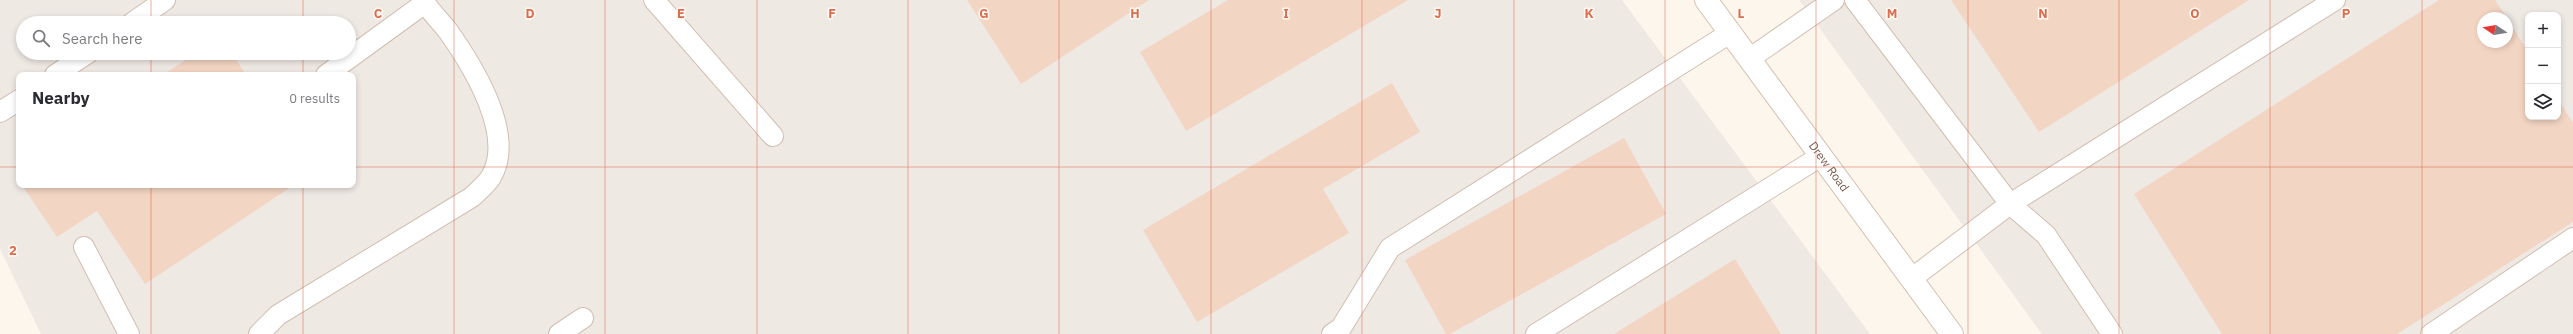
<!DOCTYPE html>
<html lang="en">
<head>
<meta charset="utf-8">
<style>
  body { margin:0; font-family:"IBM Plex Sans",sans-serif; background:#f2f2f3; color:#2b2b33 }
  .controls { position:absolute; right:12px; top:12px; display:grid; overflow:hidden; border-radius:8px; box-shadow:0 2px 6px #0003 }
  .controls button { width:36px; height:36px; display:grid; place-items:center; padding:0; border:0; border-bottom:1px solid #e1e1e2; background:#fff; color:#2b2b33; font:20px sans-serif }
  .compass { position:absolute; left:2477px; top:12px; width:36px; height:36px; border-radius:50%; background:#fff; box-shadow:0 2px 6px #0003; rotate:282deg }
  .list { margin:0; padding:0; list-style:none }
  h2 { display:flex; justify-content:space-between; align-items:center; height:52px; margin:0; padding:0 16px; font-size:17px }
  h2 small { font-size:13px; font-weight:400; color:#7c7c81 }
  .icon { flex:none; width:22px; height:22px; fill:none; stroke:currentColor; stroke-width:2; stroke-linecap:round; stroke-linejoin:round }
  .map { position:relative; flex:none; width:2573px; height:334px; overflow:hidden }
  .search { position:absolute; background:#fff; box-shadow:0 2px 6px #0003; left:16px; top:16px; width:340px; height:44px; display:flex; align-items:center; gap:10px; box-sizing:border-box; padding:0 14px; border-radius:22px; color:#7c7c81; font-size:15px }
  .panel { position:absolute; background:#fff; box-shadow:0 2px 6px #0003; left:16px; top:72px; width:340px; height:116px; border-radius:8px }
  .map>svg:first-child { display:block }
  .industrial { fill:#efe9e4; fill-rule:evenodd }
  .building { fill:#f3d5c3 }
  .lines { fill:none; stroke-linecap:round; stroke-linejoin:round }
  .lane-casing { stroke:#d1beb0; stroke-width:22 }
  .secondary-casing { stroke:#d6c0b0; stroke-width:24 }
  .lane { stroke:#fff; stroke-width:20 }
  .secondary { stroke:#fff; stroke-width:22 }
  .grid { fill:none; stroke:#dc6d51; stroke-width:1; stroke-opacity:0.55 }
  .labels { text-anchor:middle; stroke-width:3; stroke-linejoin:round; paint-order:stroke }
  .street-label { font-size:12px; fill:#7a5c4d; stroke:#fffaf3 }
  .grid-label { font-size:13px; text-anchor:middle; font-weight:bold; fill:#dc6d51; stroke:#fffaf3; stroke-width:3; stroke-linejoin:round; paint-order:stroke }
</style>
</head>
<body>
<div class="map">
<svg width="2573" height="334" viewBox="0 0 2573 334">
  <rect width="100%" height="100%" fill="#fdf6ec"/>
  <g class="industrial">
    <path d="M0,0h1622l248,334h-1829l-41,-85zM23,23h326v30h-326zM19,75h334v110h-334z"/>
    <path d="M1799,0h774v334h-531zM2528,15h30v102h-30zM2483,18h24v24h-24z"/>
  </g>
  <g class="building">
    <path d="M967,0h182l-128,84z"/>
    <path d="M1228,0h180l-222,131 -46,-79z"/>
    <path d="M1951,0h298l-210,132z"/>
    <path d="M2439,0h56l12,18h-24v24h24v-24l21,34v65h30v-18l15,24v99l-176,112h-175l-88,-140z"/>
    <path d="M196,53h36l14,22h-83z"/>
    <path d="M1392,83l28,49 -97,57 26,44 -152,89 -54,-92z"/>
    <path d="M1624,138l42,76 -216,120h-4l-41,-74z"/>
    <path d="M22,185h272l-149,99 -48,-73 -40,26z"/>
    <path d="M1735,259l46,75h-167z"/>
  </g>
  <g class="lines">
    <defs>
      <g id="lane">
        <path d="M654,0l119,136"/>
        <path d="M1855,0l155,204 325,-204"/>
        <path d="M132,23l33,-23"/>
        <path d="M1749,59l85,-59"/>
        <path d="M55,75l33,-22"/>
        <path d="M326,75l99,-72"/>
        <path d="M0,112l19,-12"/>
        <path d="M84,247l45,87"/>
        <path d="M1911,279l99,-75 36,31 66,99"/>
        <path d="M259,334l19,-19 194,-118c6,-6 15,-13 19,-20 25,-42 -19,-112 -43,-146 -8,-10 -18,-20 -25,-31"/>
        <path d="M559,334l24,-16"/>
        <path d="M1332,334l9,-6 49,-80 340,-215"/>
        <path d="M1536,334l285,-178"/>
        <path d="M2431,334l142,-96"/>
      </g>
      <g id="secondary">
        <path id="s1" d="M1706,0l246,334"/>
      </g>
    </defs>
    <use href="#lane" class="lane-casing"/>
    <use href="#secondary" class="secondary-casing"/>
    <use href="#lane" class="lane"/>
    <use href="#secondary" class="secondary"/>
  </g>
  <path class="grid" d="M151,0v23M303,0v23M454,0v334M605,0v334M757,0v334M908,0v334M1059,0v334M1211,0v334M1362,0v334M1514,0v334M1665,0v334M1816,0v334M1968,0v334M2119,0v334M2270,0v334M2422,0v334M151,53v22M303,53v22M0,167h19M353,167h2220M151,185v149M303,185v149"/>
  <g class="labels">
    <g class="street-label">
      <text dy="4" stroke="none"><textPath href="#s1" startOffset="207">Drew Road</textPath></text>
    </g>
  </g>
  <g class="grid-label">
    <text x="378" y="18">C</text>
    <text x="530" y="18">D</text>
    <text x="681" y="18">E</text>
    <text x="832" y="18">F</text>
    <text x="984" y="18">G</text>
    <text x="1135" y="18">H</text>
    <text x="1286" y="18">I</text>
    <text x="1438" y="18">J</text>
    <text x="1589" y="18">K</text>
    <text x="1741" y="18">L</text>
    <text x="1892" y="18">M</text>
    <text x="2043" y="18">N</text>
    <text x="2195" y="18">O</text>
    <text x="2346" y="18">P</text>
    <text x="13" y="255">2</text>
  </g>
</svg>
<div class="controls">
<button>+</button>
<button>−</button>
<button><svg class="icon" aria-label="layers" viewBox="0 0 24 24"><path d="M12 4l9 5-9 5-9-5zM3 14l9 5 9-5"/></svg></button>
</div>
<svg class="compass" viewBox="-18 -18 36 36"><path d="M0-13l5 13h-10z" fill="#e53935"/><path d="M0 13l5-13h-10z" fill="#7c7c81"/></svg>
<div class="search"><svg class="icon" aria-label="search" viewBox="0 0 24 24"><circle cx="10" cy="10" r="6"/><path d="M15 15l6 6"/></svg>Search here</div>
<section class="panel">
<h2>Nearby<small>0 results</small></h2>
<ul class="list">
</ul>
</section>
</div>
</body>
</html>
